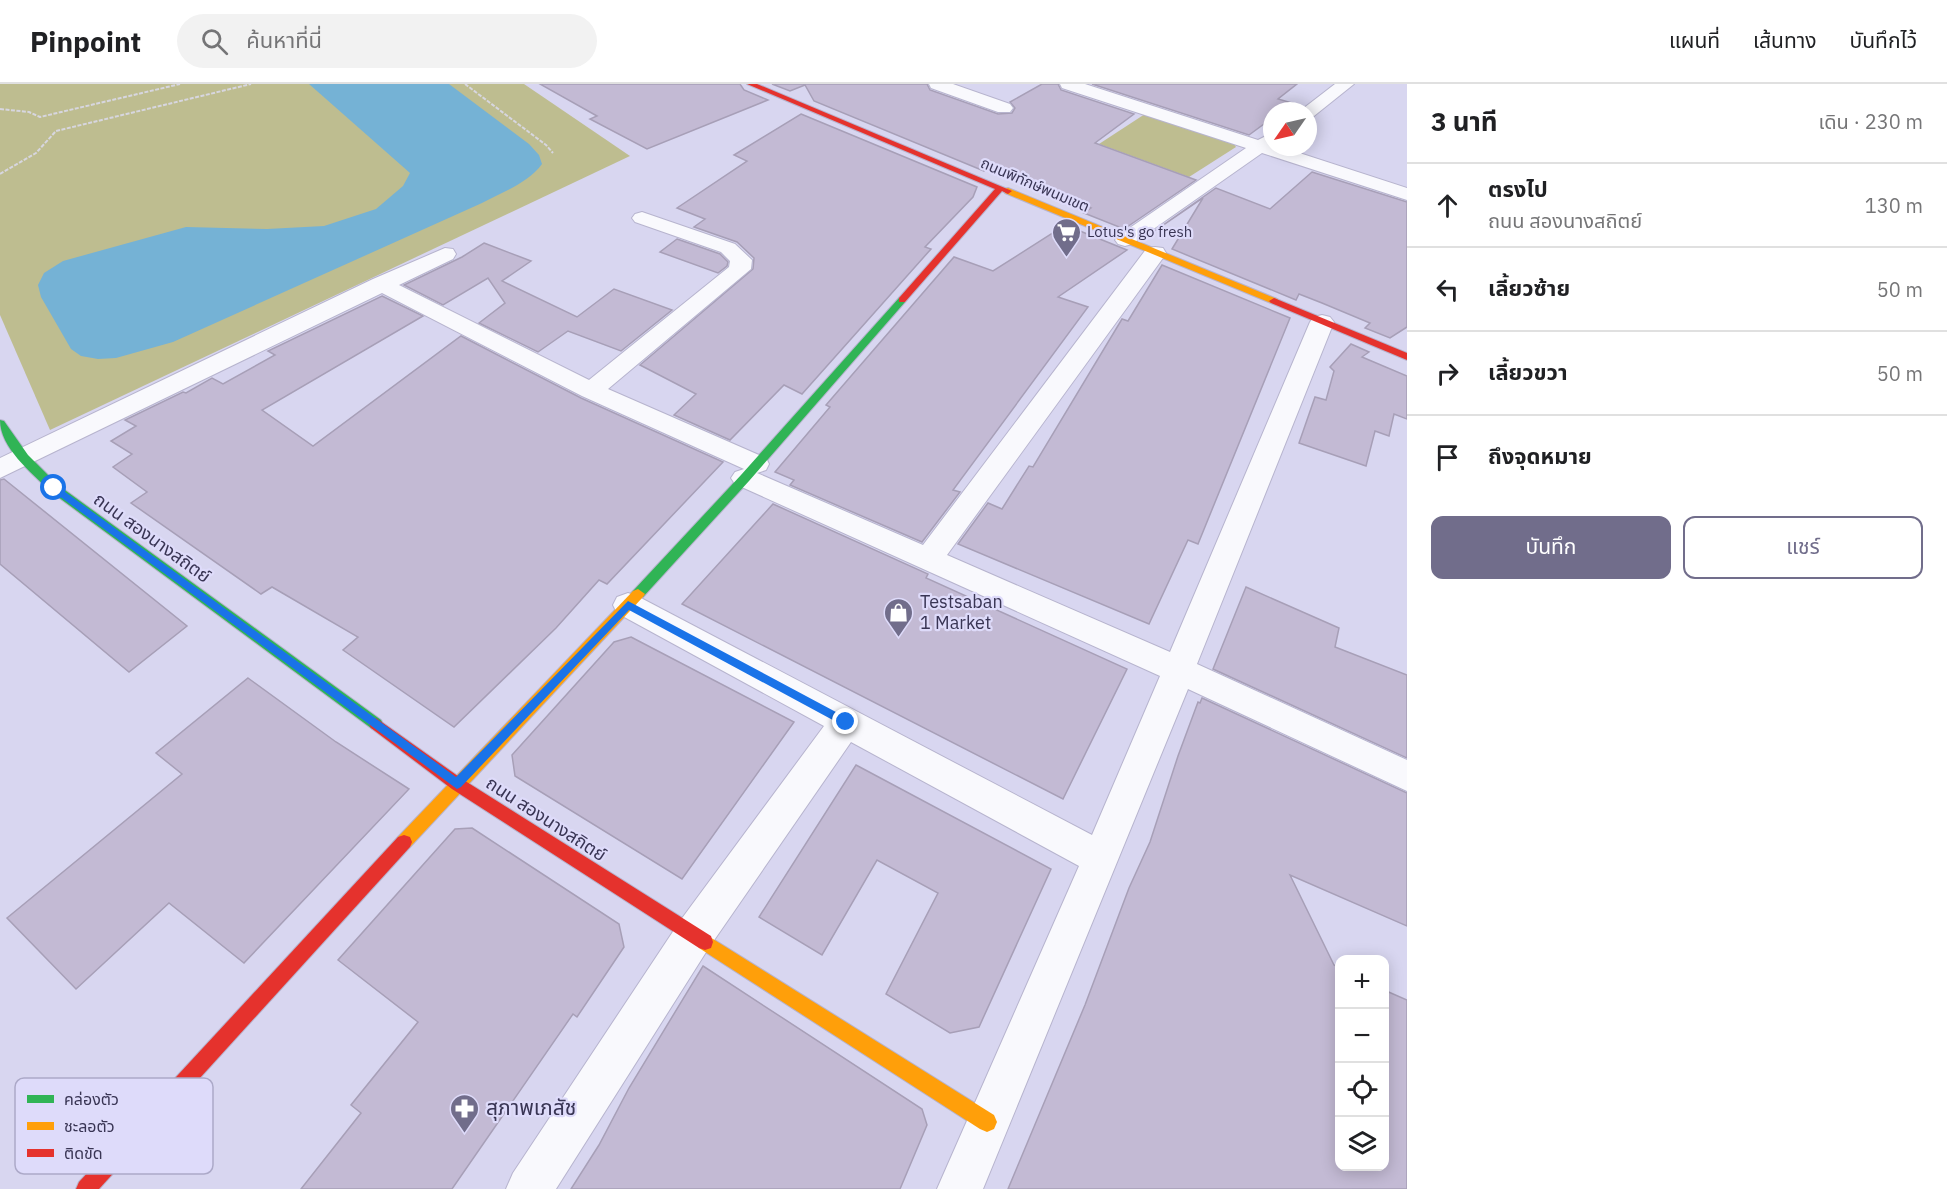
<!DOCTYPE html>
<html lang="th">
<head>
<meta charset="utf-8">
<style>
  body { margin:0; font-family:"IBM Plex Sans","Noto Sans Thai",sans-serif; background:#f2f2f2; color:#202124 }
  .controls { position:absolute; right:18px; bottom:18px; display:grid; overflow:hidden; border-radius:12px; box-shadow:0 3px 15px #0003 }
  .controls button { width:54px; height:54px; display:grid; place-items:center; padding:0; border:0; border-bottom:2px solid #e0e0e0; background:#fff; color:#202124; font:30px sans-serif }
  .compass { position:absolute; left:1263px; top:18px; width:54px; height:54px; border-radius:50%; background:#fff; box-shadow:0 3px 15px #0003; rotate:236deg }
  .stop { position:absolute; width:18px; height:18px; margin:-14px; border:4px solid #1a73e8; border-radius:50%; background:#fff }
  .stop.end { background:#1a73e8; border-color:#fff; box-shadow:0 2px 6px #0008 }
  .list { margin:0; padding:0; list-style:none }
  h2 { display:flex; justify-content:space-between; align-items:center; height:78px; margin:0; padding:0 24px; font-size:26px }
  h2 small { font-size:20px; font-weight:400; color:#757577 }
  .list li { display:grid; grid-template-columns:39px 1fr auto; gap:18px; align-items:center; box-sizing:border-box; height:84px; padding:0 24px; border-top:2px solid #e0e0e0 }
  .list b { display:block; font-size:22px; white-space:nowrap }
  .list p { margin:0; font-size:20px; white-space:nowrap; color:#757577 }
  .list em { font-size:20px; font-style:normal; color:#757577 }
  .actions { display:flex; gap:12px; padding:18px 24px }
  .actions a { flex:1; padding:14px 0; border:2px solid #716d8b; border-radius:12px; text-align:center; font-size:21px; color:#716d8b }
  .actions .main { background:#716d8b; color:#fff }
  .icon { flex:none; width:33px; height:33px; fill:none; stroke:currentColor; stroke-width:2; stroke-linecap:round; stroke-linejoin:round }
  .map { position:relative; flex:none; width:1407px; height:1105px; overflow:hidden }
  header { display:flex; align-items:center; gap:36px; box-sizing:border-box; height:84px; padding:0 30px; background:#fff; border-bottom:2px solid #e0e0e0 }
  header strong { font-size:28px }
  nav { display:flex; gap:33px; margin-inline-start:auto; font-size:21px }
  .search { width:420px; height:54px; background:#f2f2f2; display:flex; align-items:center; gap:15px; box-sizing:border-box; padding:0 21px; border-radius:33px; color:#757577; font-size:22px }
  main { display:flex }
  aside { flex:1; background:#fff }
  .map>svg:first-child { display:block }
  .green { fill:#bebd90 }
  .water { fill:#75b2d5 }
  .building { fill:#c3bad4; stroke:#a79fb7; stroke-width:1.5 }
  .lines { fill:none; stroke-linecap:round; stroke-linejoin:round }
  .street-casing { stroke:#b7b4ce; stroke-width:2 }
  .fast-casing { stroke:#b7b4ce; stroke-width:2 }
  .slow-casing { stroke:#b7b4ce; stroke-width:2 }
  .jam-casing { stroke:#b7b4ce; stroke-width:2 }
  .path { stroke:#d7d6df; stroke-width:2; stroke-dasharray:4 1.5; stroke-linecap:butt }
  .street { fill:#f9f9fd; fill-rule:evenodd }
  .fast { fill:#30b455; fill-rule:evenodd }
  .slow { fill:#ff9f0a; fill-rule:evenodd }
  .jam { fill:#e5322d; fill-rule:evenodd }
  .route { fill:#1a73e8 }
  .labels { text-anchor:middle; stroke-width:4.5; stroke-linejoin:round; paint-order:stroke }
  .far-street-label { font-size:15px; fill:#393554; stroke:#dedbfa }
  .far-poi-label { font-size:15px; fill:#393554; stroke:#dedbfa; text-anchor:start }
  .street-label { font-size:18px; fill:#393554; stroke:#dedbfa }
  .poi-label { font-size:18px; fill:#393554; stroke:#dedbfa; text-anchor:start }
  .near-poi-label { font-size:21px; fill:#393554; stroke:#dedbfa; text-anchor:start }
  .key { fill:#dedbfa; stroke:#aca9c8; stroke-width:1.5 }
  .key-label { font-size:16px; fill:#393554 }
</style>
</head>
<body>
<header>
<strong>Pinpoint</strong>
<div class="search"><svg class="icon" aria-label="search" viewBox="0 0 24 24"><circle cx="10" cy="10" r="6"/><path d="M15 15l6 6"/></svg>ค้นหาที่นี่</div>
<nav><a>แผนที่</a><a>เส้นทาง</a><a>บันทึกไว้</a></nav>
</header>
<main>
<div class="map">
<svg width="1407" height="1105" viewBox="0 0 1407 1105">
  <rect width="100%" height="100%" fill="#d8d6f0"/>
  <g class="green">
    <path d="M0,0h524l106,72 -580,274 -50,-115z"/>
    <path d="M1145,30l89,30 2,3 -47,30 -90,-33z"/>
  </g>
  <path class="water" d="M309,0h140l80,60 10,11 3,9c-14,19 -39,28 -60,39l-309,139 -57,16 -18,1 -17,-3 -10,-7 -30,-52 -3,-12 6,-12 19,-12 123,-34 81,2 57,-3 52,-17 27,-23 7,-13z"/>
  <g class="building">
    <path d="M540,0h200l4,6 24,10 -121,49 -57,-30 7,-3z"/>
    <path d="M772,0h155l3,6 68,24 14,-1 3,-5 -5,-6 32,-18h16l3,6 73,24 -39,29 101,37 -72,49 -40,-16 7,-5 -104,-43 -3,6 -170,-70 -9,-16 -15,6z"/>
    <path d="M1092,0h205l-19,15 14,4 -11,8h-9v7l-23,17z"/>
    <path d="M801,30l176,73 -4,10 -48,50 6,2 -129,145 -18,-9 -54,55 -56,-25 22,-21 -56,-29 113,-96 1,-11 -17,-16 -43,-15 11,-8 -28,-11 70,-47 -13,-6z"/>
    <path d="M1312,88l95,30v125l-17,11 -25,-10 5,-5 -48,-20 -23,-9 -3,6 -124,-51 31,-51 -57,39 70,-49 54,21z"/>
    <path d="M1065,141l62,25 -69,47 30,10 -135,183 7,2 -38,50 -132,-57 4,-5 -19,-8 55,-65 -4,-2 128,-148 39,14z"/>
    <path d="M677,155l43,15 8,8 -1,4 -9,7 -58,-21z"/>
    <path d="M484,159l47,18 -29,20 75,36 37,-28 58,21 -51,41 -53,-20 -30,21 -59,-29 26,-20 -17,-25 -45,27 -39,-20 58,-28z"/>
    <path d="M1162,181l128,53 -92,226 -10,-4 -39,84 -191,-80 30,-41 14,6 27,-43 4,1 89,-148 6,2z"/>
    <path d="M382,212l41,20 -161,94 51,36 148,-110 120,62 142,64 -116,122 -8,-4 -43,48 -102,99 -111,-77 15,-13 -86,-50 -11,7 -130,-91 16,-11 -34,-25 19,-13 -21,-13 25,-15 -11,-6 58,-28 3,1 26,-15 11,6 52,-29 -7,-4z"/>
    <path d="M1351,260l18,8 -7,5 45,19v43l-13,-5 -5,22 -14,-5 -9,35 -67,-23 16,-46 11,3 8,-29 -4,-4z"/>
    <path d="M4,395l183,147 -58,46 -129,-108v-84z"/>
    <path d="M773,420l155,70 -2,4 201,91 -64,130 -381,-195z"/>
    <path d="M1246,503l93,41 -4,19 72,28v83l-194,-89z"/>
    <path d="M631,553l163,85 -112,157 -167,-103 -3,-21 102,-113z"/>
    <path d="M248,594l88,64 73,47 -165,174 -75,-60 -93,86 -69,-71 175,-144 -26,-21z"/>
    <path d="M1202,614l205,95v133l-117,-51 44,90 6,3v199h44v-177l23,10v189h-399l77,-184 44,-117 21,-46 28,-86 20,-54 2,1z"/>
    <path d="M856,681l195,104 -72,158 -29,6 -64,-39 52,-101 -61,-33 -55,95 -63,-38z"/>
    <path d="M472,744l147,96 5,23 -47,70 -4,-3 -121,175h-151l60,-76 -10,-8 67,-83 -80,-62 117,-131z"/>
    <path d="M703,882l219,143 5,16 -27,64h-329l28,-44 30,-57z"/>
  </g>
  <g class="lines">
    <defs>
      <g id="street">
        <path d="M929,0h24l57,20 3,4 -3,4h-12l-67,-24z"/>
        <path d="M1060,0h25l173,56 14,-7v14h9l126,41v12l-145,-47 -130,91 -7,2 -7,-2 -3,-4 3,-4 128,-88 -184,-60z"/>
        <path d="M1335,0h19l-40,32 -6,1v-6h-8z"/>
        <path d="M642,128l93,32 17,16 -1,9 -143,120 158,69 3,6 -3,6 -9,3 166,72 224,-297 8,-1 8,1 3,5 -3,5 -216,297 223,97 140,-330 4,-5 8,-2 8,2 4,5 -137,342 210,96v31l-219,-102 -205,500h-46l142,-323 -228,-124 -143,207 -152,240h-50l7,-16 167,-252 144,-195 -207,-113 -4,-8 4,-8 11,-4 11,4 453,238 68,-159 -425,-192 -4,-6 4,-6 9,-3 -162,-73 -200,-103 -382,185v-20l373,-179 72,-31 8,1 3,5 -3,5 -54,26 190,95 140,-113 1,-6 -9,-9 -86,-30 -3,-4 3,-4z"/>
      </g>
      <g id="fast">
        <path d="M902,213l3,1v4l-156,179 -106,116h-10l-2,-3 2,-3 108,-116 158,-177z"/>
        <path d="M0,336l4,1 24,34 30,30 323,235 2,4 -2,4 -5,2 -5,-2 -321,-237c-19,-19 -50,-43 -50,-71z"/>
      </g>
      <g id="slow">
        <path d="M1008,104l269,111 2,2 -8,2 -266,-110v-4z"/>
        <path d="M638,505l7,5 -2,3 -233,250 -6,2 -6,-2 -2,-5 2,-5 235,-246z"/>
        <path d="M705,850l289,181 3,7 -3,7 -7,3 -7,-3 -281,-181 -2,-6 2,-6z"/>
      </g>
      <g id="jam">
        <path d="M747,0h10l255,107 -4,3 -6,-3 -97,111h-6v-4l96,-109z"/>
        <path d="M1274,214l133,55v7l-136,-57 -2,-2z"/>
        <path d="M376,634l86,61 249,157 2,6 -2,6 -6,2 -6,-2 -247,-159 -81,-61 -2,-4 2,-4z"/>
        <path d="M404,751l6,2 2,5 -2,5 -311,342h-23l3,-7 319,-345z"/>
      </g>
    </defs>
    <use href="#street" class="street-casing"/>
    <use href="#fast" class="fast-casing"/>
    <use href="#slow" class="slow-casing"/>
    <use href="#jam" class="jam-casing"/>
    <g class="path">
      <path d="M465,0l81,61 7,8"/>
      <path d="M0,25l29,3 11,5 140,-33"/>
      <path d="M0,90l36,-21 20,-22 195,-47"/>
    </g>
    <use href="#street" class="street"/>
    <use href="#fast" class="fast"/>
    <use href="#slow" class="slow"/>
    <use href="#jam" class="jam"/>
  </g>
  <path class="route" d="M51,402h6l399,291 172,-176 221,118 2,3 -2,3h-7l-213,-115 -168,177 -4,2 -406,-299z"/>
  <defs>
    <symbol id="supermarket-pin" viewBox="-11 -11 22 30"><path d="M0 17L-7.5 6A9.5 9.5 0 1 1 7.5 6Z" fill="#716d8b" stroke="#dedbfa"/><path d="M-6-5.5h2.5l.6 2H6L4.5 2H-2.5L-4.4-4H-6ZM-1.5 3.2a1.3 1.3 0 1 0 .1 0ZM3 3.2a1.3 1.3 0 1 0 .1 0Z" fill="#fff"/></symbol>
    <symbol id="shop-pin" viewBox="-11 -11 22 30"><path d="M0 17L-7.5 6A9.5 9.5 0 1 1 7.5 6Z" fill="#716d8b" stroke="#dedbfa"/><path d="M-5-2.5h2.3a2.7 3.5 0 0 1 5.4 0H5L5.5 6h-11ZM-1.5-2.5h3a1.5 2.3 0 0 0-3 0Z" fill="#fff"/></symbol>
    <symbol id="pharmacy-pin" viewBox="-11 -11 22 30"><path d="M0 17L-7.5 6A9.5 9.5 0 1 1 7.5 6Z" fill="#716d8b" stroke="#dedbfa"/><path d="M-2-6h4v4h4v4h-4v4h-4v-4h-4v-4h4Z" fill="#fff"/></symbol>
  </defs>
  <g fill-rule="evenodd">
    <use href="#supermarket-pin" x="1050" y="132" width="33" height="45"/>
    <use href="#shop-pin" x="882" y="512" width="33" height="45"/>
    <use href="#pharmacy-pin" x="448" y="1008" width="33" height="45"/>
  </g>
  <g class="labels">
    <g class="far-street-label">
      <text transform="translate(1035 101) rotate(23)" y="5">ถนนพิทักษ์พนมเขต</text>
    </g>
    <g class="far-poi-label">
      <text x="1087" y="153">Lotus's go fresh</text>
    </g>
    <g class="street-label">
      <text transform="translate(152 454) rotate(36)" y="6">ถนน สองนางสถิตย์</text>
      <text transform="translate(546 735) rotate(33)" y="6">ถนน สองนางสถิตย์</text>
    </g>
    <g class="poi-label">
      <text x="920" y="524">Testsaban<tspan x="920" dy="21">1 Market</tspan></text>
    </g>
    <g class="near-poi-label">
      <text x="486" y="1031">สุภาพเภสัช</text>
    </g>
  </g>
  <rect x="15" y="994" width="198" height="96" rx="9" class="key"/>
  <rect x="27" y="1011" width="27" height="8" fill="#30b455"/>
  <rect x="27" y="1038" width="27" height="8" fill="#ff9f0a"/>
  <rect x="27" y="1065" width="27" height="8" fill="#e5322d"/>
  <g class="key-label">
    <text x="64" y="1021">คล่องตัว</text>
    <text x="64" y="1048">ชะลอตัว</text>
    <text x="64" y="1075">ติดขัด</text>
  </g>
</svg>
<div class="controls">
<button>+</button>
<button>−</button>
<button><svg class="icon" aria-label="locate" viewBox="0 0 24 24"><circle cx="12" cy="12" r="6"/><path d="M12 2v4M12 18v4M2 12h4M18 12h4"/></svg></button>
<button><svg class="icon" aria-label="layers" viewBox="0 0 24 24"><path d="M12 4l9 5-9 5-9-5zM3 14l9 5 9-5"/></svg></button>
</div>
<svg class="compass" viewBox="-18 -18 36 36"><path d="M0-13l5 13h-10z" fill="#e53935"/><path d="M0 13l5-13h-10z" fill="#757577"/></svg>
<div class="stop" style="left:54px;top:404px"></div>
<div class="stop end" style="left:846px;top:638px"></div>
</div>
<aside>
<h2>3 นาที<small>เดิน · 230 m</small></h2>
<ul class="list">
<li><svg class="icon" aria-label="ahead" viewBox="0 0 24 24"><path d="M12 20V5M6 11l6-6 6 6"/></svg><div><b>ตรงไป</b><p>ถนน สองนางสถิตย์</p></div><em>130 m</em></li>
<li><svg class="icon" aria-label="left" viewBox="0 0 24 24"><path d="M17 20v-9H6M10 6l-5 5 5 5"/></svg><div><b>เลี้ยวซ้าย</b></div><em>50 m</em></li>
<li><svg class="icon" aria-label="right" viewBox="0 0 24 24"><path d="M7 20v-9h11M14 6l5 5-5 5"/></svg><div><b>เลี้ยวขวา</b></div><em>50 m</em></li>
<li><svg class="icon" aria-label="arrive" viewBox="0 0 24 24"><path d="M6 21V4h12l-3 4 3 4H6"/></svg><div><b>ถึงจุดหมาย</b></div></li>
</ul>
<div class="actions"><a class="main">บันทึก</a><a>แชร์</a></div>
</aside>
</main>
</body>
</html>
